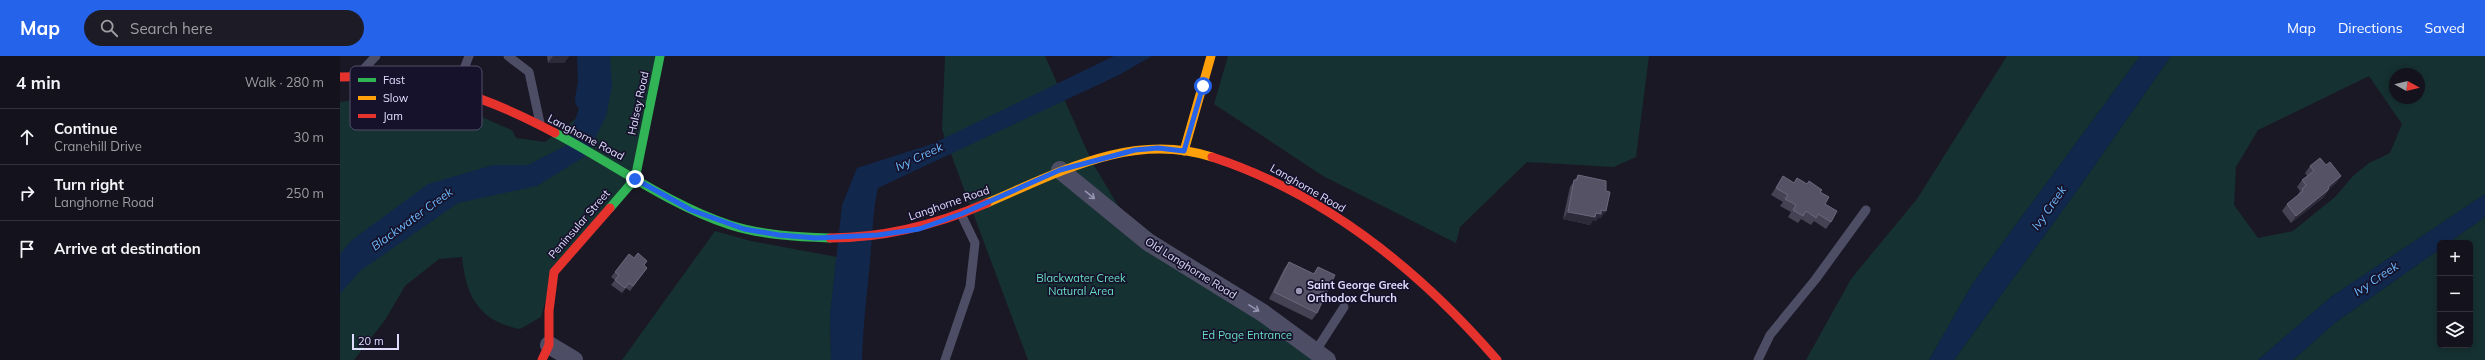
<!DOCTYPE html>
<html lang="en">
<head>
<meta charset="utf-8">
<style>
  body { margin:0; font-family:Mulish,sans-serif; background:#1d1b25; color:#f1f3f6 }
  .controls { position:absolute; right:12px; bottom:12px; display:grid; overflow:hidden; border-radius:6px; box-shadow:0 2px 6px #0003 }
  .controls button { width:36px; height:36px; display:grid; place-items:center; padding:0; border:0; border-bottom:1px solid #33323b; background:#14121c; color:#f1f3f6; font:20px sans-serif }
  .compass { position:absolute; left:2049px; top:12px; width:36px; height:36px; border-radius:50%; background:#14121c; box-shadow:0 2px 6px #0003; rotate:98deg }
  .scale { position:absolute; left:12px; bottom:10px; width:47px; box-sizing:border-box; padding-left:4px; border:2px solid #e0dcfe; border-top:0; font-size:11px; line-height:14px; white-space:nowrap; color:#e0dcfe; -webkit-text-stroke:3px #16122b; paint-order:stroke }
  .stop { position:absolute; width:12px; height:12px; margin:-9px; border:3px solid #2563eb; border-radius:50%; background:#fff }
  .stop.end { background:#2563eb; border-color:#fff; box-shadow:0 1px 4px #0008 }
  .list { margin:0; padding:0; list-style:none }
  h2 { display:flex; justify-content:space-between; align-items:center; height:52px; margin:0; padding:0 16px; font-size:17px }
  h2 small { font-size:13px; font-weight:400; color:#9d9ea3 }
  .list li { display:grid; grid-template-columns:26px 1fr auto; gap:12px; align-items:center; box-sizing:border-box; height:56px; padding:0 16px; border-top:1px solid #33323b }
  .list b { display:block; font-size:15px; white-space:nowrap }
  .list p { margin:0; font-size:13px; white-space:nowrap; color:#9d9ea3 }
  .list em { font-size:13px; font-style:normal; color:#9d9ea3 }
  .icon { flex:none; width:22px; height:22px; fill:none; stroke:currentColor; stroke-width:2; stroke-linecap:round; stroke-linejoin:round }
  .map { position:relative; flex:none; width:2145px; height:304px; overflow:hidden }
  header { display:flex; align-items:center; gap:24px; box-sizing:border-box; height:56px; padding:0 20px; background:#2563eb; color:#fff }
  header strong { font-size:19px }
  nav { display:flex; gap:22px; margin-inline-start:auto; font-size:14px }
  .search { width:280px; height:36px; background:#1d1b25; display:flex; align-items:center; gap:10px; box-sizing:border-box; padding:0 14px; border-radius:22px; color:#9d9ea3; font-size:15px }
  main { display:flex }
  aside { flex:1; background:#14121c }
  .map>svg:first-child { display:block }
  .green { fill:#163132; fill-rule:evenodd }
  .water { fill:#11274c }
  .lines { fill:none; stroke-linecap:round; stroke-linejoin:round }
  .river { stroke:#11274c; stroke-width:28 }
  .lane { stroke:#4e4d66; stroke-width:9 }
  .street { stroke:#4e4d66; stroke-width:18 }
  .fast { stroke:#30b455; stroke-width:9 }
  .slow { stroke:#ff9f0a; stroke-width:9 }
  .jam { stroke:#e5322d; stroke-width:9 }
  .wall { fill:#454253 }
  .shaded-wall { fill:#2d2a39 }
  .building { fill:#555265; stroke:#6b687d }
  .oneway { stroke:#9794b2 }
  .route { stroke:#2563eb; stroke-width:5 }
  .poi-dot { fill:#9b97b2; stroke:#16122b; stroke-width:1.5 }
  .labels { text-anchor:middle; stroke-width:3.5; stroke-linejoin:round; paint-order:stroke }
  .street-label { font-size:11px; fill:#e0dcfe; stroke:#16122b }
  .park-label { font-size:11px; fill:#68dfc1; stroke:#16122b }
  .poi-label { font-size:11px; font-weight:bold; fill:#e0dcfe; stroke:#16122b; text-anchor:start }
  .water-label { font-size:12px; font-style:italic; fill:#6cbafc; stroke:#16122b }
  .key { fill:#16122b; stroke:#534f6a; stroke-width:1 }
  .key-label { font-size:11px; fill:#e0dcfe }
</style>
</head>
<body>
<header>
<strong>Map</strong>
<div class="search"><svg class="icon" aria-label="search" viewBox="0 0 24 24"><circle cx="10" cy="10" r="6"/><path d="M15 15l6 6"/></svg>Search here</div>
<nav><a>Map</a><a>Directions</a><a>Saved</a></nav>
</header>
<main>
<aside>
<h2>4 min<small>Walk · 280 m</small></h2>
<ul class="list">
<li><svg class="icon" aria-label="ahead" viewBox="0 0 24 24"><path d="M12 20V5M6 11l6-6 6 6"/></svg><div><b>Continue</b><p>Cranehill Drive</p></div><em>30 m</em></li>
<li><svg class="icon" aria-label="right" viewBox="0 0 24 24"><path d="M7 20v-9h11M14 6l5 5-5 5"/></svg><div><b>Turn right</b><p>Langhorne Road</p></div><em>250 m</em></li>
<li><svg class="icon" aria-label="arrive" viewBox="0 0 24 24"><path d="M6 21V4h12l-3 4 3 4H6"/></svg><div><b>Arrive at destination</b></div></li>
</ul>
</aside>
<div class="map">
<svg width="2145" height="304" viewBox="0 0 2145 304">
  <rect width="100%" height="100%" fill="#1a1825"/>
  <g class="green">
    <path d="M249,0h71l-25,123 -81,93 -13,45 -21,12c-41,-8 -54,-32 -58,-72l-23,2 -34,27 -20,34 -31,40h-14v-258c39,-7 83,-1 121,8 17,4 35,14 51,20l4,8 29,4 33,-25 11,-43z"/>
    <path d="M605,0h100l47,106 40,67 195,131h-299l-86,-230z"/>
    <path d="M888,0h421l-13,101 -22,10 -87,-5 -67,65 -4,16 -133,-67 -109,-72z"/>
    <path d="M1667,0h133l-167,227 -44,77h-123l45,-81 66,-80z"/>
    <path d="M1831,0h314v138l-154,103 -73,63h-304l122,-168zM2055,18h24v24h-24zM2029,20l33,48 -12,29 -21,10 -16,13 -18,21 -42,34 -35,7 -24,-33 2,-38 22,-37z"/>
    <path d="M2145,161v143h-192l43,-38 104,-73v96h30v-102h-22z"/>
    <path d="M375,175l36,10 86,16 -7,58 1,45h-209z"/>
  </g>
  <g class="water">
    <path d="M252,0h18l2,31 -6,29 -19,39 -50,31 -79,17 -98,68 -20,23v-40l12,-14 76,-56 65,-19h35l39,-20 20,-61z"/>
    <path d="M774,0h38l-33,19 -241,113c-5,21 -5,41 -7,61 -3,38 -8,74 -9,111h-31l-1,-45 12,-110 15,-37 75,-24z"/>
    <path d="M1800,0h31l-95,136 -122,168h-25l44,-77z"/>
    <path d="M2145,138v23l-37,26h-8v6l-104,73 -43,38h-35l73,-63z"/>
  </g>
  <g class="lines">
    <path class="river" d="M249,43l3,-16 -1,-27"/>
    <g class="lane">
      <path d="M168,0l21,16 11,51"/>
      <path d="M18,19l18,-19"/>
      <path d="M116,34l13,-34"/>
      <path d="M975,296l29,-45"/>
      <path d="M605,304l25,-73 5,-44 -14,-29"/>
      <path d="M1418,304l12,-25 45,-55 51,-70"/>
    </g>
    <g class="street">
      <path d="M720,114l88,72 115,71 64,47"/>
      <path d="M209,289l25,15"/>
    </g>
    <g class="fast">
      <path d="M215,77c57,30 114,72 175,92 32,10 67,12 100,13"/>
      <path d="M270,152l25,-29 25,-123"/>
    </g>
    <g class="slow">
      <path d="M844,95l27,-95"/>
      <path d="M647,147c71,-30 145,-72 225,-46"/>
    </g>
    <g class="jam">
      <path d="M0,21c84,-2 142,17 215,56"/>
      <path d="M872,101c113,37 208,114 285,203"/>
      <path d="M490,182c54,0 108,-14 157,-35"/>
      <path d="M202,304l7,-15v-34l5,-39 56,-64"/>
    </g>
  </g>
  <g class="wall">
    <path d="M207,0h22l-5,7h-16z"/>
    <path d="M1986,109l15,11 -5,7 -7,6 -5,8 -33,26 -9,-12 5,-7 10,-8 3,-5 -3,-4 5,-7 5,-4 -2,-3 5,-7z"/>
    <path d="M1238,119l28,16 -5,27h-3l-2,3 -3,-1 -3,5 -27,-6 7,-32z"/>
    <path d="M1443,120l11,7 3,-5 23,14 5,12 6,18 -5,7 -12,-8 -3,4 -10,-6 -3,4 -10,-6 3,-5 -11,-6 3,-4 -12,-7z"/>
    <path d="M949,206l24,12 5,-7 -1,46 -5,7 -43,-21 15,-30z"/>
    <path d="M304,209l3,3 -17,23 -4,-3 -4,5 -11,-8 4,-5 -4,-3 4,-5z"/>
  </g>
  <g class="shaded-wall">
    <path d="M213,0h16l-5,7h-16z"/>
    <path d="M2001,120l-5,7 -12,10 5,-7z"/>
    <path d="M1988,134l-4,7 -33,26 5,-7z"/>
    <path d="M1261,154l5,1 -5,7h-3l-2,3 -3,-1 -3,5 -27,-6 5,-7 28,1z"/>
  </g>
  <g class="building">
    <path d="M1980,102l6,7 4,-3 11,14 -12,10 -1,4 -32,26 -9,-12 16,-13 -1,-2 4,-4 -4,-5 12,-9 -4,-5z"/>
    <path d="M1238,119l28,6v10l4,1 -4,19 -5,-1v4l-5,-1 -1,4 -27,-5 6,-32h3z"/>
    <path d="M1443,120l11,7 3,-5 10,6 2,-3 13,9 -2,2 9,5 -4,7 12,7 -6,11 -13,-8 -2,4 -10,-7 -3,5 -10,-6 3,-5 -11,-6 3,-4 -12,-7z"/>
    <path d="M298,197l9,8 -3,4 3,3 -14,18 -4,-3 -4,5 -10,-8 4,-5 -4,-3 14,-18 5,4z"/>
    <path d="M949,206l25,12 4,-7 17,8 -18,38 -43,-21z"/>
  </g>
  <defs><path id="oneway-shaft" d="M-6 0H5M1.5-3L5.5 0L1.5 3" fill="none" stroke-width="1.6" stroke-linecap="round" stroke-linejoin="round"/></defs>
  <g class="oneway">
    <use href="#oneway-shaft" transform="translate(750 139) rotate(39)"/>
    <use href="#oneway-shaft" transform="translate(914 252) rotate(32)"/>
  </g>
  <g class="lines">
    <path class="route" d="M295,123l56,31 53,19 35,6 37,3 62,-3 41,-6 42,-15 99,-44 75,-20 23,-2 26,3 19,-65"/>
  </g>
  <circle class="poi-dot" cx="959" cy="235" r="4"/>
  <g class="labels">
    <g class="street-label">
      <text transform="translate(298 47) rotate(-78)" y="4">Halsey Road</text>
      <text transform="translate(246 81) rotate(28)" y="4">Langhorne Road</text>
      <text transform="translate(968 132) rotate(30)" y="4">Langhorne Road</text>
      <text transform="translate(609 147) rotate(-19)" y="4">Langhorne Road</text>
      <text transform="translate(239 168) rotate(-49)" y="4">Peninsular Street</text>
      <text transform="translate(851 212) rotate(32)" y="4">Old Langhorne Road</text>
    </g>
    <g class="park-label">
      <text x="741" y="226">Blackwater Creek<tspan x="741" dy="13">Natural Area</tspan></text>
      <text x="907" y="283">Ed Page Entrance</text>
    </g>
    <g class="poi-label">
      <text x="967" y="233">Saint George Greek<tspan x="967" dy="13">Orthodox Church</tspan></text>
    </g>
    <g class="water-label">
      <text transform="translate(579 101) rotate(-25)" y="4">Ivy Creek</text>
      <text transform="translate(1709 152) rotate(-55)" y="4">Ivy Creek</text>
      <text transform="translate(72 163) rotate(-36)" y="4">Blackwater Creek</text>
      <text transform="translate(2036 223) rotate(-34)" y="4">Ivy Creek</text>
    </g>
  </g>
  <rect x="10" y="10" width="132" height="64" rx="6" class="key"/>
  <rect x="18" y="22" width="18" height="4" fill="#30b455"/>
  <rect x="18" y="40" width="18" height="4" fill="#ff9f0a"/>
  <rect x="18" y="58" width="18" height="4" fill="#e5322d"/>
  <g class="key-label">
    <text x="43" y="28">Fast</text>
    <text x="43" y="46">Slow</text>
    <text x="43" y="64">Jam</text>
  </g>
</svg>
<div class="controls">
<button>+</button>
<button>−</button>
<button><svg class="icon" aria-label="layers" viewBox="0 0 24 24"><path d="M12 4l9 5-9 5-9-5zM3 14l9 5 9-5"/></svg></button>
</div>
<svg class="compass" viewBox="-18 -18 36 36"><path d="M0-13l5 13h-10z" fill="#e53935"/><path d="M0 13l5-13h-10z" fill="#9d9ea3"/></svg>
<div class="scale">20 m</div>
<div class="stop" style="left:863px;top:30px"></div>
<div class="stop end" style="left:295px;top:123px"></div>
</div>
</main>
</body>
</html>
